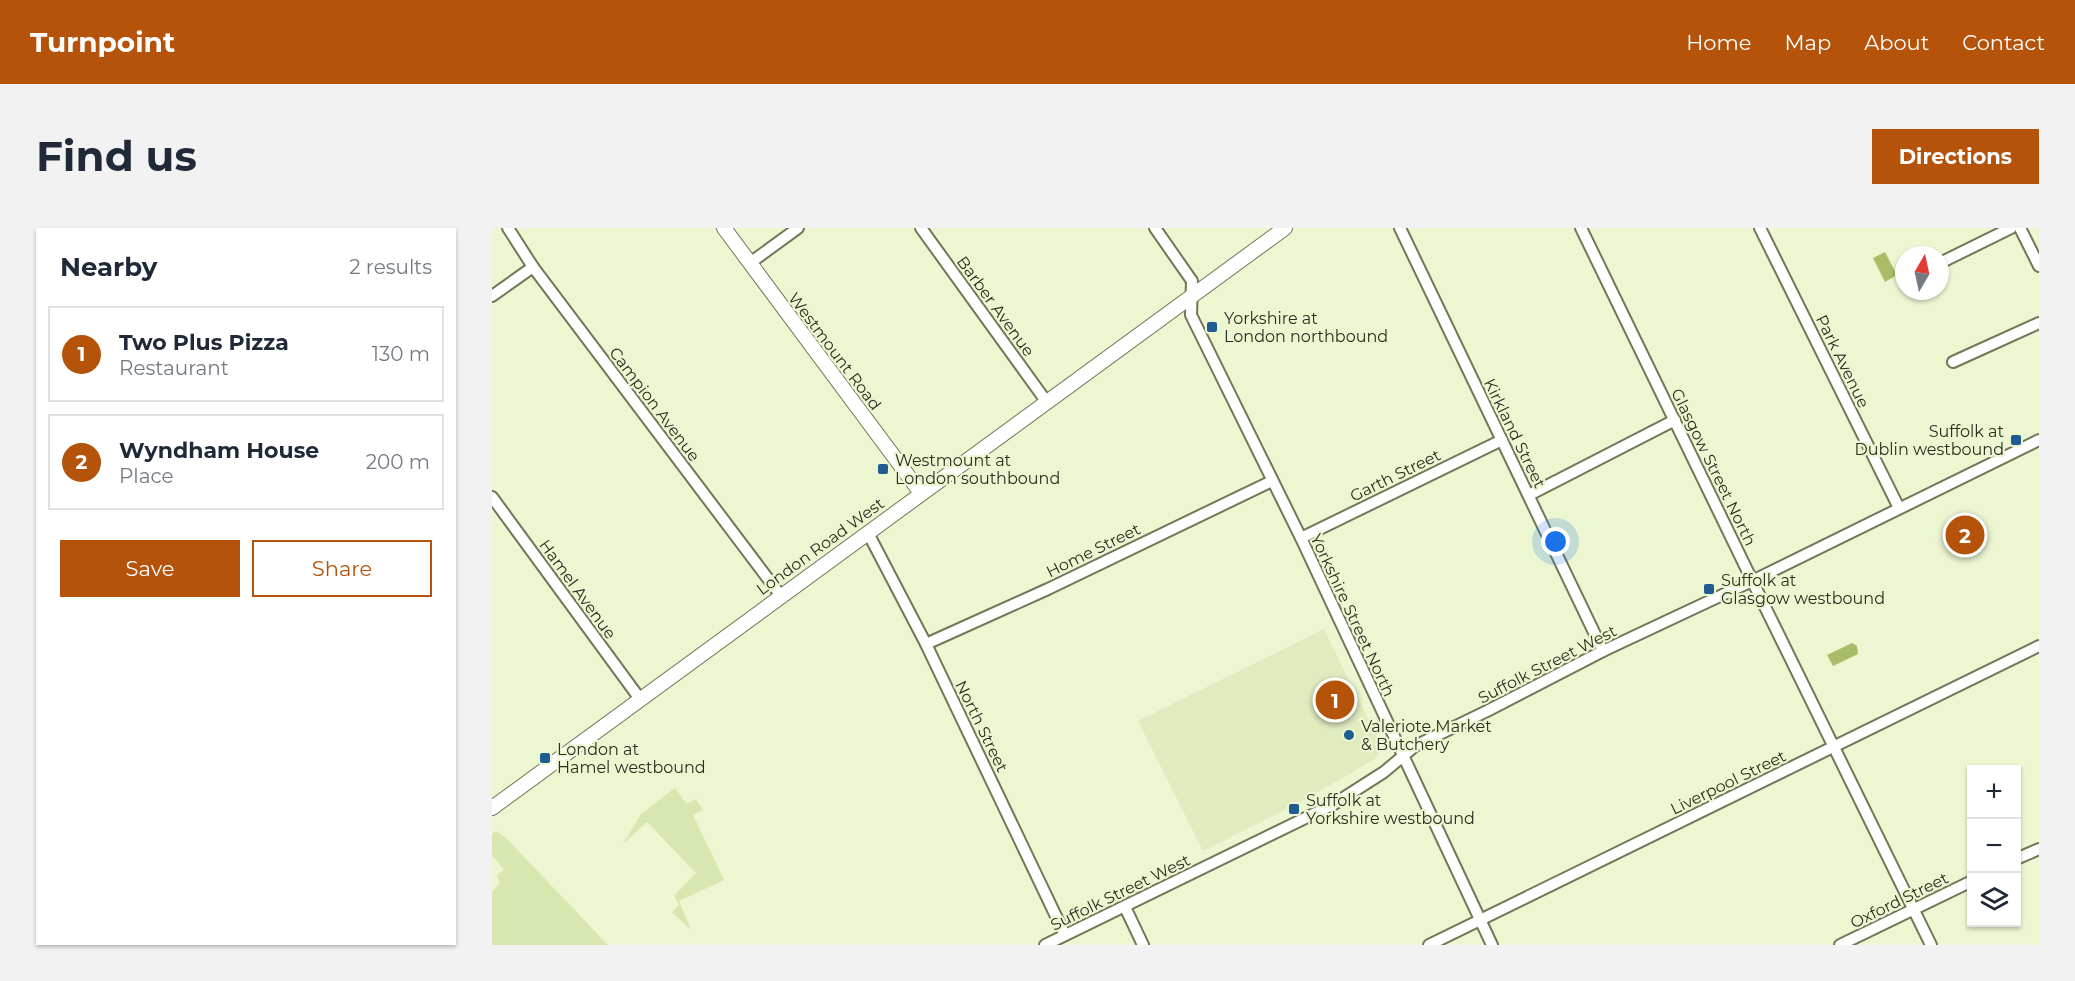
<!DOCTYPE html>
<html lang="en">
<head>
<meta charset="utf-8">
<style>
  body { margin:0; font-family:Montserrat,sans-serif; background:#f2f2f3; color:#1f2937 }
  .controls { position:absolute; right:18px; bottom:18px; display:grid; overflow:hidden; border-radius:0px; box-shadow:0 2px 4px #0004 }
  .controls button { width:54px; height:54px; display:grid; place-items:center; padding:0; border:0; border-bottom:2px solid #e0e1e3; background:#fff; color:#1f2937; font:30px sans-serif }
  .compass { position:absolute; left:1403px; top:18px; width:54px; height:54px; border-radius:50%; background:#fff; box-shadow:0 2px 4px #0004; rotate:9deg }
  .you { position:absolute; left:1064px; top:314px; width:21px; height:21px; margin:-15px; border:4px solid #fff; border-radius:50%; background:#1a73e8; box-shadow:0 0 0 9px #1a73e833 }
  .badge { display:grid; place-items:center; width:39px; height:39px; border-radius:50%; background:#b45309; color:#fff; font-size:20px; font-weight:700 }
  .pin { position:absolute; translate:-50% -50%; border:3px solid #fff; box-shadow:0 2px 6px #0006 }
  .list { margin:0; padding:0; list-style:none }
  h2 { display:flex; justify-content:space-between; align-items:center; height:78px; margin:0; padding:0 24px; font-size:26px }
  h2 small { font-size:20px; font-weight:400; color:#747a83 }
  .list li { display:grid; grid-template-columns:39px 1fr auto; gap:18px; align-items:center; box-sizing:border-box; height:96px; margin:0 12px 12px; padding:0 12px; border:2px solid #e0e1e3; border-radius:0px }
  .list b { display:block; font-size:22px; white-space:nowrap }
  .list p { margin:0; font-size:20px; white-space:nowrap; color:#747a83 }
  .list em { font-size:20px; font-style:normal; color:#747a83 }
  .actions { display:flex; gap:12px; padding:18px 24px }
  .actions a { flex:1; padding:14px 0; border:2px solid #b45309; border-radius:0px; text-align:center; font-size:21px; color:#b45309 }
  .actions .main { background:#b45309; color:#fff }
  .icon { flex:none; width:33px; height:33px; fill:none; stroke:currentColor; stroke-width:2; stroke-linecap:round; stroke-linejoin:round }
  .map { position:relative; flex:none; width:1547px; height:717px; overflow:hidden; border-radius:0px }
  header { display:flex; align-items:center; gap:36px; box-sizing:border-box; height:84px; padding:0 30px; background:#b45309; color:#fff }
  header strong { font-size:28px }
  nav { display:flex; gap:33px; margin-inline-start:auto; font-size:21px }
  .intro { display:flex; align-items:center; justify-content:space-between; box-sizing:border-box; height:144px; padding:0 36px }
  h1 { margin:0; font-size:42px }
  .button { padding:15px 27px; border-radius:0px; background:#b45309; color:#fff; font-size:21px; font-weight:700 }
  main { display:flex; gap:36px; padding:0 36px }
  aside { flex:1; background:#fff; border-radius:0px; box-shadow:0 2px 4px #0004 }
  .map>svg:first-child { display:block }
  .built { fill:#e0ecc0 }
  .green { fill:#d8e6b0 }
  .water { fill:#a9bc67 }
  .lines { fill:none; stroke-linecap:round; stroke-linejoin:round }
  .minor-casing { stroke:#6f7857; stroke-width:14 }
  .tertiary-casing { stroke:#6f7857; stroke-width:16 }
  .minor { stroke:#fff; stroke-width:10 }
  .tertiary { stroke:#fff; stroke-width:14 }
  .poi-dot { fill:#205c92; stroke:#ecf6d1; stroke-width:2 }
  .labels { text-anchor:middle; stroke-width:4.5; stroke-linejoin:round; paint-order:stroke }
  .street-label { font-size:16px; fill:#2a2e20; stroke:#ecf6d1 }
  .poi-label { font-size:16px; fill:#2a2e20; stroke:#ecf6d1; text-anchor:start }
</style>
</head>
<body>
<header>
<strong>Turnpoint</strong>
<nav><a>Home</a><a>Map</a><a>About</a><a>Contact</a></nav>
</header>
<div class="intro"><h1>Find us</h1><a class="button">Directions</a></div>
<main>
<aside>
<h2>Nearby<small>2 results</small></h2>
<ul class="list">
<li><span class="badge">1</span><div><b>Two Plus Pizza</b><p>Restaurant</p></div><em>130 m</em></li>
<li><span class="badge">2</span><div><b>Wyndham House</b><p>Place</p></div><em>200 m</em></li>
</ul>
<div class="actions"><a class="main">Save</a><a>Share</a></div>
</aside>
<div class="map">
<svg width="1547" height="717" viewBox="0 0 1547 717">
  <rect width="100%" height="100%" fill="#ecf6d1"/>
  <path class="built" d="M832,401l55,112 2,9 -6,9 -67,39 -105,53 -65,-130z"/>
  <g class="green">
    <path d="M183,560l12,16 9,-5 7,11 -10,5 31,65 -45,21 12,29 -19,-18 7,-7 -5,-9 22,-23 -49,-51 -24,22 18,-30z"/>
    <path d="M4,603l9,6 103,108h-116v-54l8,-7 -3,-9 7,-5 -12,-15v-21z"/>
  </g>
  <g class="water">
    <path d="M1393,24l12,23 -12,7 -12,-24z"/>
    <path d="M1360,415l5,3 1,8 -25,12 -6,-11z"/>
  </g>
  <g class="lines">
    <defs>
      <g id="minor">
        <path d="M16,0l25,39 248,329"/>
        <path d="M429,0l125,173"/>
        <path d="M663,0l37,53 -1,34 110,223 191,407"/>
        <path d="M908,0l203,423"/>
        <path d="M1089,0c116,239 232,479 350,717"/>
        <path d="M1268,0l139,280"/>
        <path d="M1528,0l19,38"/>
        <path d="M258,35l48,-35"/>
        <path d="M1448,35l71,-35"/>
        <path d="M0,68l41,-29"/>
        <path d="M1461,134l86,-39"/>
        <path d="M1037,267l146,-75"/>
        <path d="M0,269l148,202"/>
        <path d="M376,305l58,111 139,291"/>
        <path d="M809,310l201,-98"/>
        <path d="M434,416l122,-55 224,-108"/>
        <path d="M1524,631l23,-10"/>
        <path d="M633,679l18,38"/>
        <path d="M553,717l289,-141 50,-32 31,-26 72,-35 116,-60 149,-70 287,-141"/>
        <path d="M937,717l610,-299"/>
        <path d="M1348,717l132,-64"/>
      </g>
      <g id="tertiary">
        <path d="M232,0l197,265"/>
        <path d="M0,580l793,-580"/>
      </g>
    </defs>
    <use href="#minor" class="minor-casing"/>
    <use href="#tertiary" class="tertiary-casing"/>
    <use href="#minor" class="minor"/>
    <use href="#tertiary" class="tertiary"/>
  </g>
  <g class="poi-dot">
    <rect x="714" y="93" width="12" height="12" rx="3"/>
    <rect x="1518" y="206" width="12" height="12" rx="3"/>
    <rect x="385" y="235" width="12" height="12" rx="3"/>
    <rect x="1211" y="355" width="12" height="12" rx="3"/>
    <circle cx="857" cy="507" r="6"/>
    <rect x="47" y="524" width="12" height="12" rx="3"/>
    <rect x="796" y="575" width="12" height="12" rx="3"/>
  </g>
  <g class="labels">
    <g class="street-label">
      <text transform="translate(504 78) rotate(54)" y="6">Barber Avenue</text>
      <text transform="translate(343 123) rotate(53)" y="6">Westmount Road</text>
      <text transform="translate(1351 133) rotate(64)" y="6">Park Avenue</text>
      <text transform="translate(163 176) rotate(53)" y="6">Campion Avenue</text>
      <text transform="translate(1023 205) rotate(64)" y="6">Kirkland Street</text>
      <text transform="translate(1222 239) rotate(64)" y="6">Glasgow Street North</text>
      <text transform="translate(903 247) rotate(-26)" y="6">Garth Street</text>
      <text transform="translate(328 318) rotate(-36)" y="6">London Road West</text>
      <text transform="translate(601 322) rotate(-26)" y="6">Home Street</text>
      <text transform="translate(86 361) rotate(54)" y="6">Hamel Avenue</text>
      <text transform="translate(861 387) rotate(65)" y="6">Yorkshire Street North</text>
      <text transform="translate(1055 436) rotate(-27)" y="6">Suffolk Street West</text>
      <text transform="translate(490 498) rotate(64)" y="6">North Street</text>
      <text transform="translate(1236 554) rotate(-26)" y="6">Liverpool Street</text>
      <text transform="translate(628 664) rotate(-26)" y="6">Suffolk Street West</text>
      <text transform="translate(1407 672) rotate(-26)" y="6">Oxford Street</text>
    </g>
    <g class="poi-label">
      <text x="732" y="96">Yorkshire at<tspan x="732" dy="18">London northbound</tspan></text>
      <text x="1512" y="209" text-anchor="end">Suffolk at<tspan x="1512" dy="18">Dublin westbound</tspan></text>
      <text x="403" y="238">Westmount at<tspan x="403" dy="18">London southbound</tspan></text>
      <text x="1229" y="358">Suffolk at<tspan x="1229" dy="18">Glasgow westbound</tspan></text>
      <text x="869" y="504">Valeriote Market<tspan x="869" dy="18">&amp; Butchery</tspan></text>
      <text x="65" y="527">London at<tspan x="65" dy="18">Hamel westbound</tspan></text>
      <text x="814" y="578">Suffolk at<tspan x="814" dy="18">Yorkshire westbound</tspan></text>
    </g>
  </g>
</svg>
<div class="controls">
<button>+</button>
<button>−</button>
<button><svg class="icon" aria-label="layers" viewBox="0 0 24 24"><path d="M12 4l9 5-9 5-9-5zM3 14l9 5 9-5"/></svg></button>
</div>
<svg class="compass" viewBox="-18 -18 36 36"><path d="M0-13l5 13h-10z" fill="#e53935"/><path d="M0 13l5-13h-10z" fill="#747a83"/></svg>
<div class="you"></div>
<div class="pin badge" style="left:843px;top:472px">1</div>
<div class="pin badge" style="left:1473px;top:307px">2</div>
</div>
</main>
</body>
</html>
